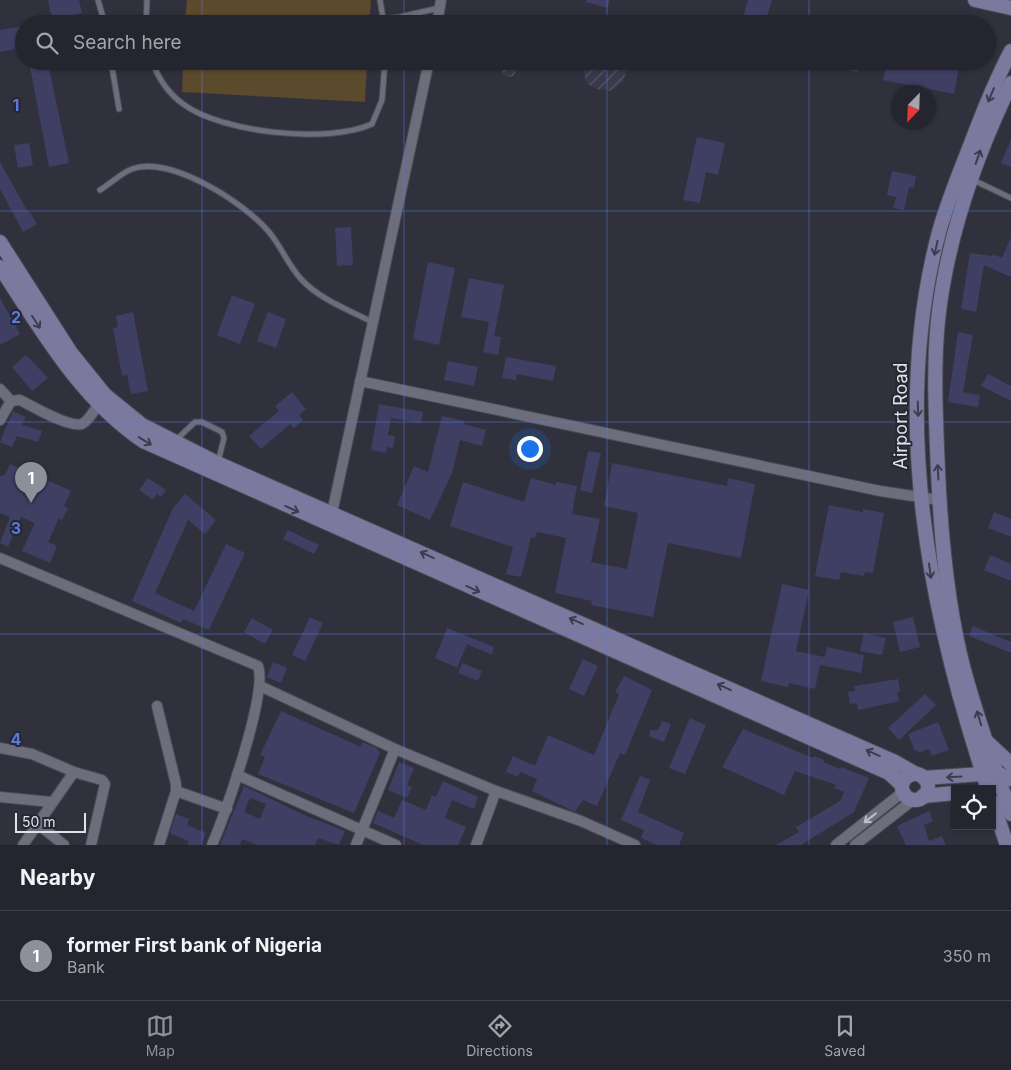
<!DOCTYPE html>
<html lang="en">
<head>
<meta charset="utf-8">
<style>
  body { margin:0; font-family:Inter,sans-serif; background:#30313a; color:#f1f3f6 }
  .controls { position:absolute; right:15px; bottom:15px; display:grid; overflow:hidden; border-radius:0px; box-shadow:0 1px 4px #0004 }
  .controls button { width:45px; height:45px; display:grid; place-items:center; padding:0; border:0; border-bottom:1px solid #41424a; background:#24252e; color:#f1f3f6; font:25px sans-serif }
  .compass { position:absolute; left:891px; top:85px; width:45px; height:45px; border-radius:50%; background:#24252e; box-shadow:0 1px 4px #0004; rotate:203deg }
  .scale { position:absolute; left:15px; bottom:12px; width:71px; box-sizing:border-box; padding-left:5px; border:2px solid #e0e1e9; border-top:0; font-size:14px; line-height:18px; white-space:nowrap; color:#e0e1e9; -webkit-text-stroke:4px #262733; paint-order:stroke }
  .you { position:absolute; left:529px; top:448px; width:18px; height:18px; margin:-12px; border:4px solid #fff; border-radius:50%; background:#1a73e8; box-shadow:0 0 0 8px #1a73e833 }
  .badge { display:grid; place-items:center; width:32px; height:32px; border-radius:50%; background:#8c9099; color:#fff; font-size:16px; font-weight:700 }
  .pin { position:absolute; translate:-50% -41px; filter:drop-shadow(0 1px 2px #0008) }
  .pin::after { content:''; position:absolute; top:26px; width:18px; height:15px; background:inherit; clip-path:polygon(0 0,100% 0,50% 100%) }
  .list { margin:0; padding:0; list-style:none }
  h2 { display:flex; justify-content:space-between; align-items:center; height:65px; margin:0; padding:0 20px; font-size:21px }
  h2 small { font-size:16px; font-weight:400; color:#a3a5aa }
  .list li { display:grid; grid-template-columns:32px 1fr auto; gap:15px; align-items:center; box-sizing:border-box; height:90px; padding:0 20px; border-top:1px solid #41424a }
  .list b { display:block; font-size:19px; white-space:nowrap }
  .list p { margin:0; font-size:16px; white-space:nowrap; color:#a3a5aa }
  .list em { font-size:16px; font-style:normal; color:#a3a5aa }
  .icon { flex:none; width:28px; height:28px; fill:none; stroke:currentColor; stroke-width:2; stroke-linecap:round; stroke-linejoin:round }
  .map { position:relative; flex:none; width:1011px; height:845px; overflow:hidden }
  .search { position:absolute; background:#24252e; box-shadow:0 1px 4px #0004; left:15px; right:15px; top:15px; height:55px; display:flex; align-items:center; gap:12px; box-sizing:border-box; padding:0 18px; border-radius:28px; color:#a3a5aa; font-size:19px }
  .sheet { height:155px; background:#24252e }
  nav { display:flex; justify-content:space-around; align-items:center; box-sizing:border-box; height:70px; border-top:1px solid #41424a; background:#24252e; font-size:14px; color:#a3a5aa }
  nav a { display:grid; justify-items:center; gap:2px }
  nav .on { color:#8c9099 }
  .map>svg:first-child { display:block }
  .industrial { fill:url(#industrial-furrows) }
  .green { fill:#5b4a2c }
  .building { fill:#3f3f63; fill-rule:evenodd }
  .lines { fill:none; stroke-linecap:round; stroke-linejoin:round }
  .lane-casing { stroke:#4c4c57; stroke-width:7 }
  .street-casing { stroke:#4c4c57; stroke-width:12 }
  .secondary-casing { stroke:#4c4c57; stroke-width:16 }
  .lane { stroke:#6d6d7c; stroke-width:5 }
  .street { stroke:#6d6d7c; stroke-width:10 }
  .secondary { stroke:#7b7a9e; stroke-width:14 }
  .oneway { stroke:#3b3c4e }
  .oneway2 { stroke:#bebec8 }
  .grid { fill:none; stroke:#587add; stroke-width:1; stroke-opacity:0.55 }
  .labels { text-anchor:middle; stroke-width:4; stroke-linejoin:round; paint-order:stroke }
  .street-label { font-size:18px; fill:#e0e1e9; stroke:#262733 }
  .grid-label { font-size:16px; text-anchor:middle; font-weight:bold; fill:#587add; stroke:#262733; stroke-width:4; stroke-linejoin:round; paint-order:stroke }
</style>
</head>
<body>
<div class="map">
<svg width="1011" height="845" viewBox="0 0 1011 845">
  <defs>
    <pattern id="industrial-furrows" width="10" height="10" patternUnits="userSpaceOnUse" patternTransform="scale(1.25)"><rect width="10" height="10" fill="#39394b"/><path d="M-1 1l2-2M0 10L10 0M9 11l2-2" fill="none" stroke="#555565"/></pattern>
  </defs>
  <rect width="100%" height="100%" fill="#30313d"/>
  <g class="industrial">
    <path d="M585,61h40l1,10 -3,11 -12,9 -15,-2 -9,-5 -2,-5 -2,-11z"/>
    <circle cx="509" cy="70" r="7"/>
  </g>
  <g class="green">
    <path d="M187,0h184l-2,24h-184z"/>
    <path d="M183,61h184l-2,41 -183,-10z"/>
  </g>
  <g class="building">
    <path d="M48,0h31l3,13 -10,2 2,9h-21z"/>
    <path d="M587,0h23l-3,8 -21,-6z"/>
    <path d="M748,0h24l-7,24h-24z"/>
    <path d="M24,26v21l-24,5v-22z"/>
    <path d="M29,61h37v5l-17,2 20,95 -20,4z"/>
    <path d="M825,61h35l-2,11 -34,-7z"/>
    <path d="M887,61h42l30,6 -5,27 -71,-14z"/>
    <path d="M697,137l28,6 -7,32 -12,-3 -6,31 -17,-3z"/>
    <path d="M1011,140v27l-10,-4z"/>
    <path d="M29,143l4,22 -15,3 -4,-23z"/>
    <path d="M0,162l28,50h2l7,12 -14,8 -23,-43z"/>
    <path d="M892,171l24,5 -2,12 -5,-1 -5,23 -11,-2 3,-11 -9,-2z"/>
    <path d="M351,227l2,38 -16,1 -2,-38z"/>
    <path d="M1011,237v40l-27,-12 -8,47 -15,-3 9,-56 22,3 1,-2 9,4z"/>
    <path d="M428,262l27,6 -16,77 -26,-6z"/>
    <path d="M469,278l35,7 -10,51 7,1 -3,18 -15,-3 6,-30 -28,-5z"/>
    <path d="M232,295l23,9 -15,40 -23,-9z"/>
    <path d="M0,298l20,36 -20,11z"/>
    <path d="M133,312l15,79 -17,3 -4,-19 -5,1 -9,-48 5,-1 -2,-11z"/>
    <path d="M268,312l18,7 -10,29 -19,-7z"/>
    <path d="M958,332l15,3 -10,57 17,3 -2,12 -30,-5z"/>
    <path d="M26,355l22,23 -16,13 -20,-24z"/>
    <path d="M506,357l50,9 -3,15 -36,-7 -1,6 -14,-2z"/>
    <path d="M448,361l30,6 -4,19 -30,-6z"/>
    <path d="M988,374l23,12v15l-30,-15z"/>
    <path d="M292,392l14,17 -7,6 4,5 -9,8 -4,-4 -29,25 -12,-13 30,-25 -4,-5z"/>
    <path d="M379,404l44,8 -2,11 -30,-5 -3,17 7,1 -2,12 -6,-1 -1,6 -15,-3z"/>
    <path d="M13,411l13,6 -4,8 20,6 -4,11 -21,-6 -5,11 -12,-5z"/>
    <path d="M442,416l23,5 -1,3 22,6 -4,16 -22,-6 -8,33 -22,47 -33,-15 17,-39 14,6z"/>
    <path d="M588,451l13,2 -9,40 -12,-3z"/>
    <path d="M612,463l115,23 1,-8 27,6 -14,74 -73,-15 -15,74 -62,-12 1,-4 -37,-8 11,-55 -29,-6 -2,6 -4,-1 -10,40 -15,-3 7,-27 -63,-21 13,-44 61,20 7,-24 25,7v-3l21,4 -5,28 28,5 -9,43 36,7 11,-56 -34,-7z"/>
    <path d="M10,464l24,10 1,-3 14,6 -2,3 24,11 -7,15 4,2 -6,12 -3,-2 -11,24 9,4 -7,17 -28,-12 13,-28 -14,-6 -13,30 -8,-4 10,-26 -10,-4v-37l5,-1z"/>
    <path d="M148,478l18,12 -5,7 -4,-3 -4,6 -14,-10z"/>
    <path d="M185,494l31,26 -11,14 -17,-14 -33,73 39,18 32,-67 19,9 -36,77 -26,-11 -2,4 -49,-22 41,-93z"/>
    <path d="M829,505l34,7v-3l21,4 -11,60 -8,-1 -1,4 -23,-4 -2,8 -24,-4z"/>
    <path d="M994,512l17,7v18l-23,-9z"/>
    <path d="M288,530l31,15 -5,9 -31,-15z"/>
    <path d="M990,555l21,9v17l-27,-11z"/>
    <path d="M782,584l27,6 -13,61 29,6 2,-10 37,8 -3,18 -41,-8 -5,24 -26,-6 -1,4 -27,-6z"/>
    <path d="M310,617l13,6 -18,38 -13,-6z"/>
    <path d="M913,617l7,30 -20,5 -7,-30z"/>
    <path d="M252,618l21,12 -8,14 -21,-12z"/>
    <path d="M973,626l38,16v11l-42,-17z"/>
    <path d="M447,628l47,19 -2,8 -25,-11 -10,24 -22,-10z"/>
    <path d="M864,633l22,5 -4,17 -22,-4z"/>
    <path d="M583,659l15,7 -14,30 -15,-7z"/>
    <path d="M273,662l14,6 -6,15 -14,-6z"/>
    <path d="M462,663l20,8 -4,10 -20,-8z"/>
    <path d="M624,676l28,14 -27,65 -5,-2 -23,53 -14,-6 -8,12 -43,-21 5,-12 -17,-7 -2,5 -12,-5 7,-16 22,10 13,-31 46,20 25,-61 -4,-2z"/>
    <path d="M898,679l2,12 -3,1 2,9 -41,9 -1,-7 -7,1 -2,-12 7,-1 -1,-5z"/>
    <path d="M925,694l11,11 -37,35 -11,-12z"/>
    <path d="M281,711l80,36 1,-5 15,6 3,5 -26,60 -96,-39 7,-17 -5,-2z"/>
    <path d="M690,718l16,7 -21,49 -16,-6z"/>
    <path d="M662,721l9,3 -7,18 -15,-6 1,-6h8z"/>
    <path d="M938,722l11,28 -17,6 -3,-7 -11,4 -1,-3 -2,1 -7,-17z"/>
    <path d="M743,729l70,29 1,-2 10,4 -1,2 17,7 1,-2 28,11 -15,34 -53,33h-25l23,-13 -3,-5 44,-26 4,-9 -10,-4 2,-3 -41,-14 -11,24 -62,-28z"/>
    <path d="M399,762l15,6 -7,17 5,2 -5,11 -19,-8z"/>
    <path d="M640,776l10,4 -12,32 46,21 -5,12h-22l-16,-7 3,-8 -23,-10z"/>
    <path d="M443,781l35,16 -4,12 -22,-9 -7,18 21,9 -8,18h-35l-50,-22 5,-12 16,7 8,-18 24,10 6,-15 4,2z"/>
    <path d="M244,786l60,29 41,16 -6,14 -21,-7 -3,7h-58l-15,-6 -2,6h-20zM250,798l16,6 -6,15 -16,-7z"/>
    <path d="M929,811l4,10 -9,4 5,16 13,-5 4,9h-40l-9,-19z"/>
    <path d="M176,814l13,5 -2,6 19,8 -5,12h-13v-4l-18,-8z"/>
  </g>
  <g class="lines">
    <defs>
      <g id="lane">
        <path d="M98,0l7,24"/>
        <path d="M380,0l4,24"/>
        <path d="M383,19l17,-2 39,-9"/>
        <path d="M146,24l1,-24"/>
        <path d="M111,61l8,48"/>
        <path d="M152,61c6,17 16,32 31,43 39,29 145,40 189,20l10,-24 3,-39"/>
        <path d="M971,179l40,19"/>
        <path d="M100,190c10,-6 21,-17 32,-21 38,-14 113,34 137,63 12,14 19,33 32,47 18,20 48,31 71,43"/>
        <path d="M176,440l19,-18h7l20,10 2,6 -6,24"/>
      </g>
      <g id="street">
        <path d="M437,24l4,-24"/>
        <path d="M360,381l520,110 59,9"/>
        <path d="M0,389l11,12"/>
        <path d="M0,420l11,-19 9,-1c12,6 49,28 62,24 8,-4 14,-17 20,-25"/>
        <path d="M332,513l97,-452"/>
        <path d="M0,558l258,108c10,27 -33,149 -46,179"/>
        <path d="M260,686l135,63 101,42 85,30 54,24"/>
        <path d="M157,706l19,78v7l-17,54"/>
        <path d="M0,748l32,6 42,18 28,8 3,4 -14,61"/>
        <path d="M237,775l159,70"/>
        <path d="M176,791l51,18"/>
        <path d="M0,797l51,5"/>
        <path d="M38,824l26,21"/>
        <path d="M23,845l51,-73"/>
        <path d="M356,845l39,-96"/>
        <path d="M476,845l20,-54"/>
        <path d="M836,845l67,-53"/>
        <path d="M855,845l58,-45"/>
      </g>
      <g id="secondary">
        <path d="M975,0l36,8"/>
        <path d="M1011,83c-36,75 -64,154 -73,237 -5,50 -2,101 0,151 3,67 9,135 26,199 13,48 30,96 47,144"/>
        <path d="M0,242l71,111 34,42 37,30 75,38 678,299 21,12"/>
        <path d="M0,267c42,64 79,130 143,174l746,332 13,12"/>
        <path d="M987,742l24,22"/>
        <circle cx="915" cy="787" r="13"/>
        <path d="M924,778l73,-5 14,6"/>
        <path d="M988,789c-59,-177 -98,-372 -49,-557 8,-29 20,-58 31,-86 12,-32 25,-65 41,-95"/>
        <path d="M923,796l32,-3"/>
        <path d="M992,801l15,44"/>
      </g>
    </defs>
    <use href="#lane" class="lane-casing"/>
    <use href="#street" class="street-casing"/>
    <use href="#secondary" class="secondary-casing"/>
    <use href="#lane" class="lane"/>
    <use href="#street" class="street"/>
    <use href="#secondary" class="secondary"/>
  </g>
  <defs><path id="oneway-shaft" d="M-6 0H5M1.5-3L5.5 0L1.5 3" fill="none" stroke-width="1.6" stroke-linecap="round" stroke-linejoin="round" transform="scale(1.25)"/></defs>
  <g class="oneway">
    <use href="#oneway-shaft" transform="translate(991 95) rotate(113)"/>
    <use href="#oneway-shaft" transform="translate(978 157) rotate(-71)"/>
    <use href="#oneway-shaft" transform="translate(936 248) rotate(102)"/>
    <use href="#oneway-shaft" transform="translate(36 322) rotate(57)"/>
    <use href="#oneway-shaft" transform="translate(918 409) rotate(88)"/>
    <use href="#oneway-shaft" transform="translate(145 441) rotate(31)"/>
    <use href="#oneway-shaft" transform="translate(938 472) rotate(-93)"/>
    <use href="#oneway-shaft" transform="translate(292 509) rotate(24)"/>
    <use href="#oneway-shaft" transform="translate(427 555) rotate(-156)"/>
    <use href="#oneway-shaft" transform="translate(930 571) rotate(82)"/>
    <use href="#oneway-shaft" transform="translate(473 589) rotate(24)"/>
    <use href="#oneway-shaft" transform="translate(576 621) rotate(-156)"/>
    <use href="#oneway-shaft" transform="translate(724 687) rotate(-156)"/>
    <use href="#oneway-shaft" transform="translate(979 718) rotate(-107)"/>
    <use href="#oneway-shaft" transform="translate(873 753) rotate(-156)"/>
    <use href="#oneway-shaft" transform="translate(954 777) rotate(177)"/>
  </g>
  <use class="oneway2" href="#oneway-shaft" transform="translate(870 818) rotate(142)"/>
  <path class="grid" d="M202,0v24M404,0v24M607,0v24M809,0v24M202,61v784M404,61v784M607,61v784M809,61v784M0,211h1011M0,422h1011M0,634h1011"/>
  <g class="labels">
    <g class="street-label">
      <text transform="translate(901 416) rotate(-90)" y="6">Airport Road</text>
    </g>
  </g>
  <g class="grid-label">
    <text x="16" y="111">1</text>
    <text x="16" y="323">2</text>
    <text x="16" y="534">3</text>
    <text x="16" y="745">4</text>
  </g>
</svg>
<div class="controls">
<button><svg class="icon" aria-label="locate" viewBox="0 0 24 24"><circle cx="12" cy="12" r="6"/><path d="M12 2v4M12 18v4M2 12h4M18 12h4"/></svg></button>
</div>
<svg class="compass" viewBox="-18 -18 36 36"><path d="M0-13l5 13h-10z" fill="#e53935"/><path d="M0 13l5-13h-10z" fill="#a3a5aa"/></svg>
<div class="scale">50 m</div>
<div class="you"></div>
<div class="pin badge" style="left:31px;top:503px">1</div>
<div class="search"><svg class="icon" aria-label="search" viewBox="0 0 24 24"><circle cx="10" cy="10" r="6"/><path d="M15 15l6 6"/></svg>Search here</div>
</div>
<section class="sheet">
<h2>Nearby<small></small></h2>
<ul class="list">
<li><span class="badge">1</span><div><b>former First bank of Nigeria</b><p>Bank</p></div><em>350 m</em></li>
</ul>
</section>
<nav>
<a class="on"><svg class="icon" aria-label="map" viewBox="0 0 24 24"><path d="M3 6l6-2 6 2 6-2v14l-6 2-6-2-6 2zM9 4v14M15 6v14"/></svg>Map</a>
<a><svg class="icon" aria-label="directions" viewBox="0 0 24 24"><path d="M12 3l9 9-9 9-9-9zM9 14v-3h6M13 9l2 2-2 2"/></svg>Directions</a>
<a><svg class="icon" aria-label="saved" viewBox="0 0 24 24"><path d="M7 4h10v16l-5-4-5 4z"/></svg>Saved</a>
</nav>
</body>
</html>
